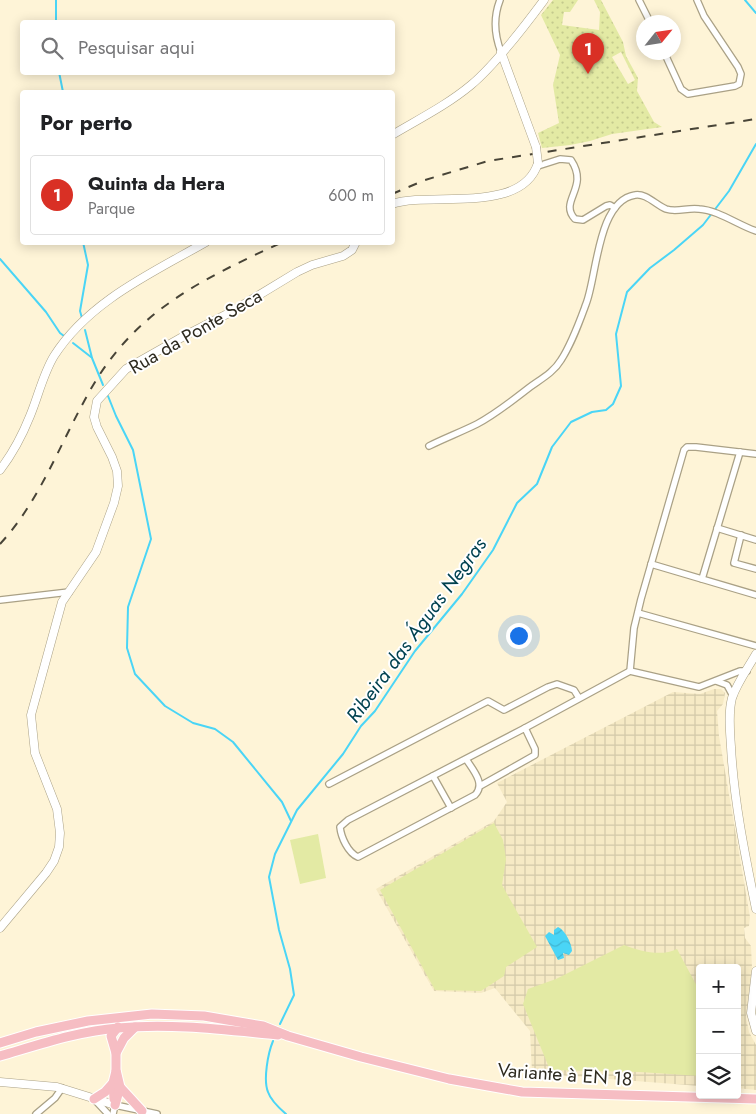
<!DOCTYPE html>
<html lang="pt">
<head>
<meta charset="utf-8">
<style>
  body { margin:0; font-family:Jost,sans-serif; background:#f6f6f6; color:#202124 }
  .controls { position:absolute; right:15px; bottom:15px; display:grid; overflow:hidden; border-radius:5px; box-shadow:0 2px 12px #0003 }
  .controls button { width:45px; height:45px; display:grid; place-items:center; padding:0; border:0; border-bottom:1px solid #e0e0e0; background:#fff; color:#202124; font:25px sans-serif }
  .compass { position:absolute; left:636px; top:15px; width:45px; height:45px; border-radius:50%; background:#fff; box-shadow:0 2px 12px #0003; rotate:60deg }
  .you { position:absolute; left:518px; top:635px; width:18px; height:18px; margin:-12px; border:4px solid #fff; border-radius:50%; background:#1a73e8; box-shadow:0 0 0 8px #1a73e833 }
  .badge { display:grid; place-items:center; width:32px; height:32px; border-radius:50%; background:#d93025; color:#fff; font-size:16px; font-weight:700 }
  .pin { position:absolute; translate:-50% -41px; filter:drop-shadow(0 1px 2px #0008) }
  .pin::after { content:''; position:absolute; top:26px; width:18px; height:15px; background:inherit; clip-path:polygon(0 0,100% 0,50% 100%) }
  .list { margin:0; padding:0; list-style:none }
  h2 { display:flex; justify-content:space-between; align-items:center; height:65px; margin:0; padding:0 20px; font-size:21px }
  h2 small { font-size:16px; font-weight:400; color:#757577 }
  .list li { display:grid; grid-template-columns:32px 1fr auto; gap:15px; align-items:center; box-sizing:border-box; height:80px; margin:0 10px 10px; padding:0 10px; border:1px solid #e0e0e0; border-radius:5px }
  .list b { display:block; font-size:19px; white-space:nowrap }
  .list p { margin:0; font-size:16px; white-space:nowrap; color:#757577 }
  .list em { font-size:16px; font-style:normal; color:#757577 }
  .icon { flex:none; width:28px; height:28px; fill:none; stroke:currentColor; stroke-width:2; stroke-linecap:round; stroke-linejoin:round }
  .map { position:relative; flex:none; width:756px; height:1114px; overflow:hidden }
  .search { position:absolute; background:#fff; box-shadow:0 2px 12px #0003; left:20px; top:20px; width:375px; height:55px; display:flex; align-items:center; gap:12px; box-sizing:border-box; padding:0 18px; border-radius:5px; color:#757577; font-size:19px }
  .panel { position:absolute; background:#fff; box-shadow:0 2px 12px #0003; left:20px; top:90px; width:375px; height:155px; border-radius:5px }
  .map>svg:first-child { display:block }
  .industrial { fill:url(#industrial-grid) }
  .green { fill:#e3eaa4 }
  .garden { fill:url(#garden-dots); fill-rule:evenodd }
  .water { fill:url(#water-waves) }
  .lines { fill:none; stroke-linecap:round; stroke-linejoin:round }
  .stream { stroke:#4ad5f6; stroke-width:2 }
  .street-casing { stroke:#aaa186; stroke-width:8 }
  .secondary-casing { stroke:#aaa186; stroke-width:9 }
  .primary-casing { stroke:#fff; stroke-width:11 }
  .street { stroke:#fff; stroke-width:5.5 }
  .secondary { stroke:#fff; stroke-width:8 }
  .primary { stroke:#f6bdc3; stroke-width:9 }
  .rail { stroke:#484437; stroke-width:2; stroke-dasharray:9 9; stroke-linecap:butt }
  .secondary-bridge-casing { stroke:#aaa186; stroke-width:9; stroke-linecap:butt }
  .secondary-bridge { stroke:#fff; stroke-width:8 }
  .labels { text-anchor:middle; stroke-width:4; stroke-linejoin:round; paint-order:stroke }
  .street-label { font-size:19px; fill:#2e2b20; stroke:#fff }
  .water-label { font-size:20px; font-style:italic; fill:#014250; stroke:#fff }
</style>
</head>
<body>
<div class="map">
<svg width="756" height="1114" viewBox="0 0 756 1114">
  <defs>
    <pattern id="industrial-grid" width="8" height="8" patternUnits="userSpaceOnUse" patternTransform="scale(1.25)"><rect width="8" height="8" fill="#f6eac5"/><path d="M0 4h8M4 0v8" fill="none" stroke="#d3c9a9"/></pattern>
    <pattern id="garden-dots" width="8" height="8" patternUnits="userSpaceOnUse" patternTransform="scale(1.25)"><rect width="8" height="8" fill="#e3eaa4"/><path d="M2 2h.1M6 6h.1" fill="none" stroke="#c3c98d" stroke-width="1.8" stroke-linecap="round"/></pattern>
    <pattern id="water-waves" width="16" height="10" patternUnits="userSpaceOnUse" patternTransform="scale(1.25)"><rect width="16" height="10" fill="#4ad5f6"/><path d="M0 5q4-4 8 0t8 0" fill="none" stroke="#41b7d3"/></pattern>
  </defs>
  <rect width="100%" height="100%" fill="#fef4d7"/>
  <path class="industrial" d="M714,689h7l4,4 -2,11 -6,7 2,25 31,181 -1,9 -5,2 1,10 6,8 1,22 -6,50 3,14 7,13v45l-19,-2v-120h-37v118l-168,-13 -2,-42 -35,-43 -14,5 -47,-2 -58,-102 118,-68 13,-19 -10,-19 176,-91 27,2z"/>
  <g class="green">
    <path d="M494,823l9,17 3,19 -4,26 35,62 -31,20 -2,9 -23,15 -46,-1 -55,-100z"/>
    <path d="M318,834l8,44 -26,6 -10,-44z"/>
    <path d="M624,945c16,6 37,12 53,4l23,43v84l-60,-4 -90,-2 -27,-66 5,-15 28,-10z"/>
  </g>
  <path class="garden" d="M553,0h25l-8,12h-6l-2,13 37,5 1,-18 -6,-12h7l22,42 3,14 12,22 -1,13 17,31 8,5 -50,7 -22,7 -20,4 -28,3 -4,-15 21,-10 -6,-38 7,-30 -19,-40zM621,52l14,28 -7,4 -16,-27z"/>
  <path class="water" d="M558,927c7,3 14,17 14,24l-3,4 -6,-2 1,5 -6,2 -13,-24 4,-4 5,3v-5z"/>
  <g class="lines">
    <g class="stream">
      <path d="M56,0v22"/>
      <path d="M745,0l11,13"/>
      <path d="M59,72l4,20"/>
      <path d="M0,259l46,53 14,21 4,3"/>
      <path d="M82,318l-2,-7 8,-46 -5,-23"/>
      <path d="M85,330l7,28 11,27"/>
      <path d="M73,343l18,14"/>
      <path d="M108,396l8,20 17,34 18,89 -23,68 -1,41 8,26 30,32 28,17 22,6 18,13 49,60 9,19"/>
      <path d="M280,1024l14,-29 -4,-26 -11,-39 -10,-53 6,-23 22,-44 46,-56 18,-28 14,-15 40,-60 47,-57 31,-44 24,-47 20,-19 15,-37 19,-25 21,-10 14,-2 7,-6 8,-18 -5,-52 11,-42 23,-24 24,-18 29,-25 26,-34 27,-47"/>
      <path d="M273,1041c-5,12 -10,39 -5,51 3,9 11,16 18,22"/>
    </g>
    <defs>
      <g id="street">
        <path d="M500,0c-7,18 -6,34 1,52"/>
        <path d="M639,0l11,22"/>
        <path d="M664,52l17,37 7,5 47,-8 4,-2 2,-10 -3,-7 -34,-51 -7,-16"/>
        <path d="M538,166l22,-7 11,1c19,28 -13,41 4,59l8,1 23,-14 4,-1 5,3"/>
        <path d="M429,446c16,-8 32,-14 48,-22 19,-10 36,-24 53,-37 11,-8 24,-15 31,-27 11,-17 18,-37 25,-56 11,-27 11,-103 49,-109 11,-2 21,10 31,14 11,4 22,-2 33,0 19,1 39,16 57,22"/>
        <path d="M717,528l39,12"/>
        <path d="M741,535l-7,28 22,6"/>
        <path d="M651,564l105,31"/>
        <path d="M702,579l38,-127"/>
        <path d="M0,600l69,-8"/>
        <path d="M638,613l118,33"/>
        <path d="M630,671l4,-43 7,-29 43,-149 3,-3h9l60,7"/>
        <path d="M716,681l11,4 6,11"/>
        <path d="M525,728l105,-57 69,16 41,-16h7"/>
        <path d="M466,759c7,11 20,25 9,36l-117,62c-10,-4 -17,-20 -18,-30l8,-7 177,-92 10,21v6l-55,31"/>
        <path d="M433,776l18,32"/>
        <path d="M329,784l159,-83 16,9 44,-23 9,-3 17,6 5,8"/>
        <path d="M94,1099l14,15"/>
        <path d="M115,1105l42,9"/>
        <path d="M36,1114l19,-16 7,-10"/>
        <path d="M113,1114l2,-9"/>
      </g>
      <g id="secondary">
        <path d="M501,52l35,95"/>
        <path d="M392,135c27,-16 55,-30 79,-50 25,-21 53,-58 73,-85"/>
        <path d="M392,204c40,-13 130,11 146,-41"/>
        <path d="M0,470c13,-17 22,-34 30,-54 8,-19 13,-42 24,-60 35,-55 98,-83 152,-114"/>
        <path d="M756,654c-8,14 -19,29 -24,44 -4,15 -2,33 -1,49 3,55 14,108 25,162"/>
        <path d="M0,928l46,-55 8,-12 5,-14 1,-14 -3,-24 -22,-56 -4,-38 31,-113 34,-50 18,-49 4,-17 -1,-15 -5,-14 -15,-30 -3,-10 3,-16 29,-32 60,-34 45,-23 66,-40 15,-7 31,-9 9,-6 4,-8"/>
        <path d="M756,971l-5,42 5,18"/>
        <path d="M0,1082l57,5 58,18"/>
      </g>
      <g id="primary">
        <path d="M0,1043l36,-11 52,-11 64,-7 52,2 59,10 25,10 73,21 88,22 73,13 234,7"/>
        <path d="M116,1053l8,-15 11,-11"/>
        <path d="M0,1056c38,-11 79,-25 118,-28 54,-5 107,2 160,7"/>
        <path d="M120,1087l22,24"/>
        <path d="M94,1099l11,-7 8,-9"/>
        <path d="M114,1099l-1,-16 3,-12"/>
        <path d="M115,1105l5,-18 -4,-17v-17l-5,-17 7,-9"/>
      </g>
    </defs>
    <use href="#street" class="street-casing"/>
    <use href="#secondary" class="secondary-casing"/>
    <use href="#primary" class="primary-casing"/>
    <use href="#street" class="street"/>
    <use href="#secondary" class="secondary"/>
    <use href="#primary" class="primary"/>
    <g class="rail">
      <path d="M392,194l33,-14 63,-19 268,-42"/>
      <path d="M0,544c39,-42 59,-98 87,-148 45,-84 113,-116 196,-154"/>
    </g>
    <defs>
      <path id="secondary-bridge" d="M536,147l2,16"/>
    </defs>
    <use href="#secondary-bridge" class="secondary-bridge-casing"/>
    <use href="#secondary-bridge" class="secondary-bridge"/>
  </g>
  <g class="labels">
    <g class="street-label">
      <text transform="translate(195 331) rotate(-30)" y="7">Rua da Ponte Seca</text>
      <text transform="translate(565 1074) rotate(4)" y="7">Variante à EN 18</text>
    </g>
    <g class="water-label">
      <text transform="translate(416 630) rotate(-54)" y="7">Ribeira das Águas Negras</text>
    </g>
  </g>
</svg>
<div class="controls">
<button>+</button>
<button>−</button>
<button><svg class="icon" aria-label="layers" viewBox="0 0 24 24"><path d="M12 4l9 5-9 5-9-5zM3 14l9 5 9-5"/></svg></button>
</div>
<svg class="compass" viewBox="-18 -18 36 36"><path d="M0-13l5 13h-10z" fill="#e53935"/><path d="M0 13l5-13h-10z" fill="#757577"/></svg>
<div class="you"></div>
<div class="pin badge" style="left:588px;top:74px">1</div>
<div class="search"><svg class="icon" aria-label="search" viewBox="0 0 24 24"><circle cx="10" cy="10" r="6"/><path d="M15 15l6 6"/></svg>Pesquisar aqui</div>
<section class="panel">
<h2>Por perto<small></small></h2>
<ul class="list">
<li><span class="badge">1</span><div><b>Quinta da Hera</b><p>Parque</p></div><em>600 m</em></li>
</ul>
</section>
</div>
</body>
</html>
